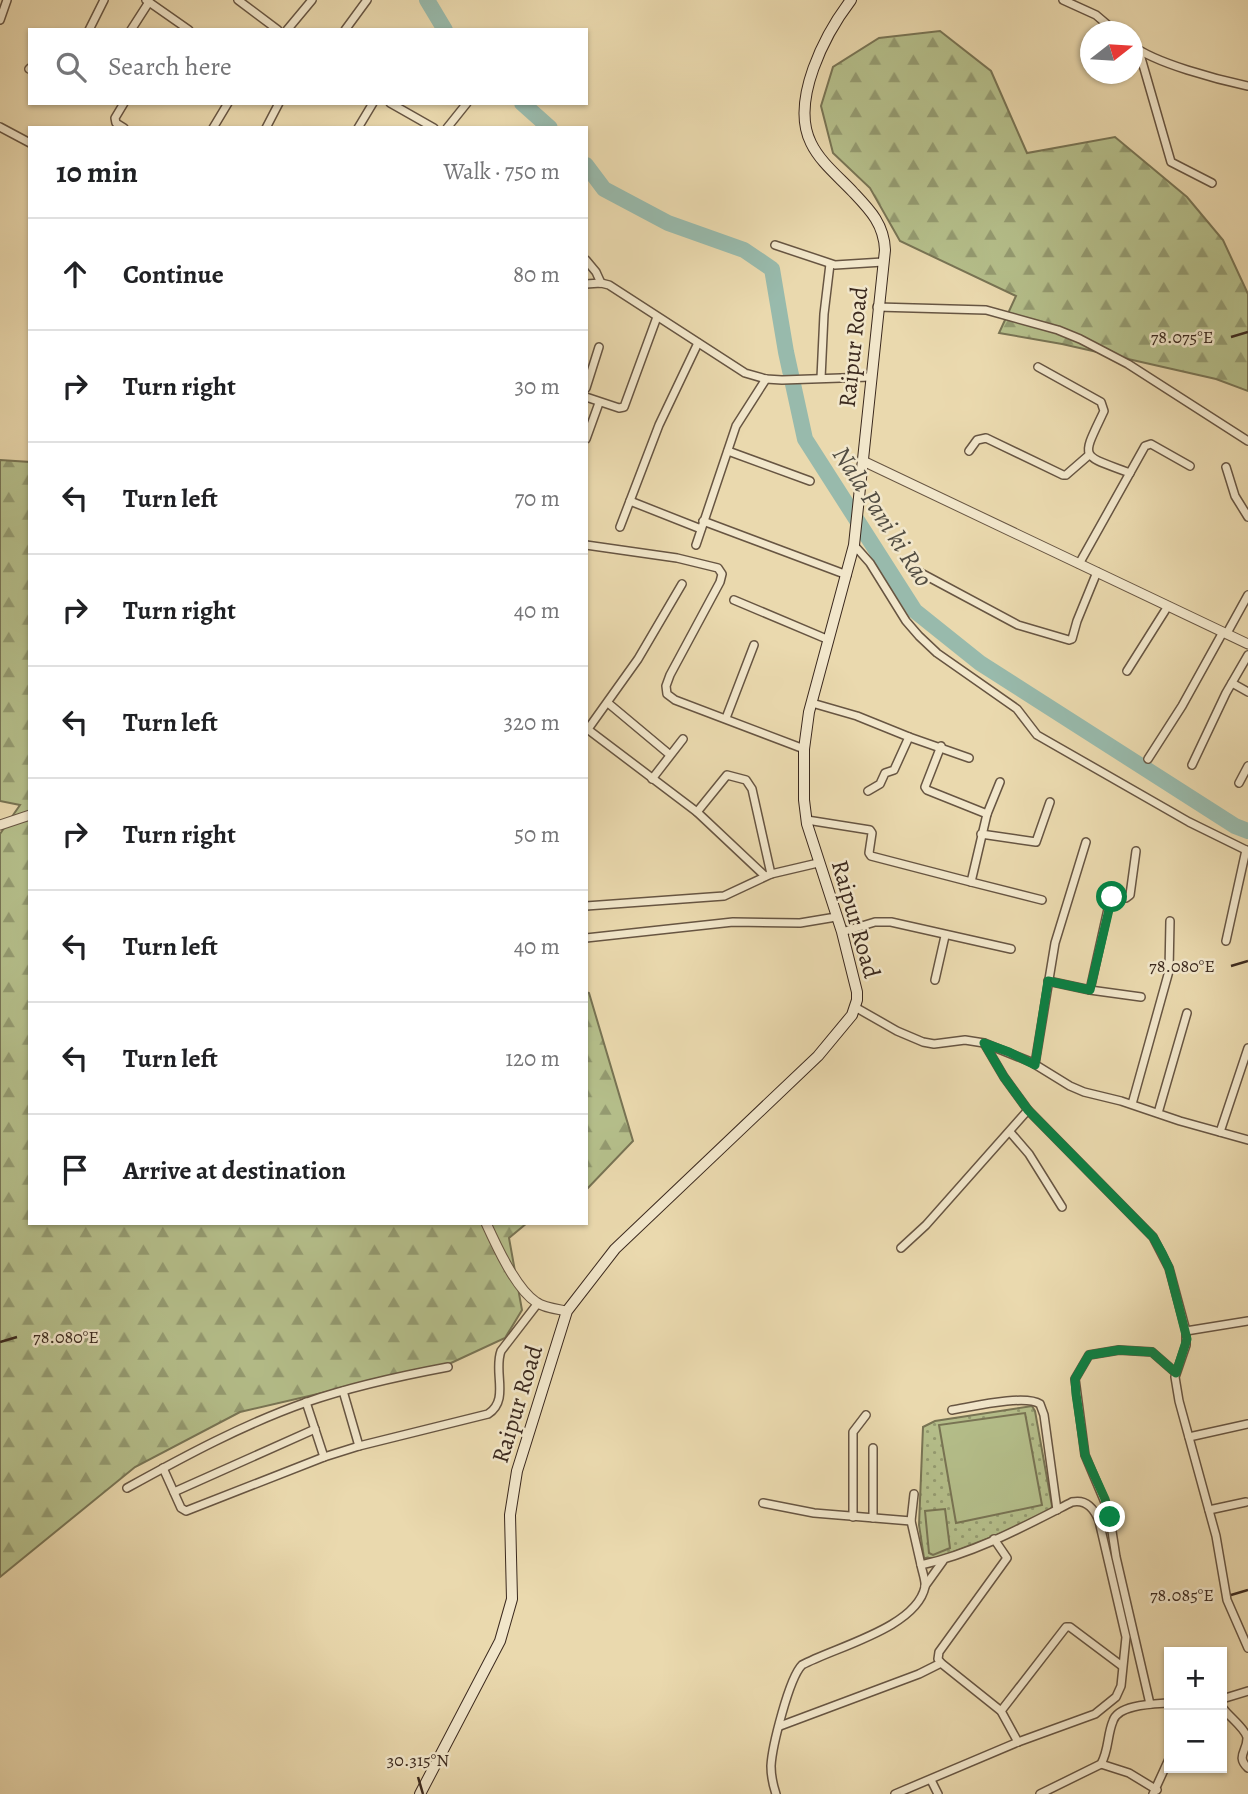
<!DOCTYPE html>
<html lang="en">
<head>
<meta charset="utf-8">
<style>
  body { margin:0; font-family:Alegreya,serif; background:#f6f6f6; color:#202124 }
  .controls { position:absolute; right:21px; bottom:21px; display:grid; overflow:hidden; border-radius:0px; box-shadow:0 2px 5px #0004 }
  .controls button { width:63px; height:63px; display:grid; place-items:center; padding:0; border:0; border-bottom:2px solid #e0e0e0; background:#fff; color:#202124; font:35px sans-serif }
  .compass { position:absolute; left:1080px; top:21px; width:63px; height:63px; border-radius:50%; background:#fff; box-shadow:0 2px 5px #0004; rotate:73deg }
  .stop { position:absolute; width:21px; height:21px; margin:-16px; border:5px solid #0b8043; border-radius:50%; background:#fff }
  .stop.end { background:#0b8043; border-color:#fff; box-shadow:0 2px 7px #0008 }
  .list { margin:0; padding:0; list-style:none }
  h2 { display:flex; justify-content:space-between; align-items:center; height:91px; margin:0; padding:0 28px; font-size:30px }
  h2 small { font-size:23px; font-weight:400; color:#757577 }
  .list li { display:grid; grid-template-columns:46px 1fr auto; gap:21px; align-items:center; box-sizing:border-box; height:112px; padding:0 28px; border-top:2px solid #e0e0e0 }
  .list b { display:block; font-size:26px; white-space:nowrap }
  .list em { font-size:23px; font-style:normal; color:#757577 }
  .icon { flex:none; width:38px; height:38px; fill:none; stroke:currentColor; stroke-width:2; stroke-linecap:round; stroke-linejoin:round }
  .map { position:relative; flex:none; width:1248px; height:1794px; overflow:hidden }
  .search { position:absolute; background:#fff; box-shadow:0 2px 5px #0004; left:28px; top:28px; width:560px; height:77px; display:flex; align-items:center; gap:18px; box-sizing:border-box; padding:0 24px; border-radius:0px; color:#757577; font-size:26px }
  .panel { position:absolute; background:#fff; box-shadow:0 2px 5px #0004; left:28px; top:126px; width:560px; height:1099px; border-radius:0px }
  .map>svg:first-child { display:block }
  .forest { fill:url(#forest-firs); stroke:#787454; stroke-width:2 }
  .park { fill:url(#park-dots); stroke:#787454; stroke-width:2 }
  .garden { fill:#b5bf8b; stroke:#787454; stroke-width:2 }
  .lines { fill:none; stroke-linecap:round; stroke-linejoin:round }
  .river { stroke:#98baac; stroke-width:16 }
  .minor-casing { stroke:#675542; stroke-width:10 }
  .tertiary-casing { stroke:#675542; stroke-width:11 }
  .secondary-casing { stroke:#3b291e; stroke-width:12 }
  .minor { stroke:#f1e6ca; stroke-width:7 }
  .tertiary { stroke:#f1e6ca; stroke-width:9 }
  .secondary { stroke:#f1e6ca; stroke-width:10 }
  .route { stroke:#0b8043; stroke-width:9 }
  .ticks { fill:none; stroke:#3b291e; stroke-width:2.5 }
  .labels { text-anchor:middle; stroke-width:5; stroke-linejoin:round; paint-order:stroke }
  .street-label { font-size:24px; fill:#3b291e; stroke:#f1e6ca }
  .water-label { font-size:26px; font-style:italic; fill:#524d42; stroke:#f1e6ca }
  .ticks-label { font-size:18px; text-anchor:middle; fill:#3b291e; stroke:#f1e6ca; stroke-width:5; stroke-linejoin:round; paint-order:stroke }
</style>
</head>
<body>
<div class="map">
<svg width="1248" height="1794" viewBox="0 0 1248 1794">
  <defs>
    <pattern id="forest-firs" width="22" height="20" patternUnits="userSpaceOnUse" patternTransform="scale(1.75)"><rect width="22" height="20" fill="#b5bf8b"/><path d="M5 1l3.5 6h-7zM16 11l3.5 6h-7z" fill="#949b71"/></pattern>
    <pattern id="park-dots" width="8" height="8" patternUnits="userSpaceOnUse" patternTransform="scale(1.75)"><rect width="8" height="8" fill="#b5bf8b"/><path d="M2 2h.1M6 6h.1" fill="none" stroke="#949b71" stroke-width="1.8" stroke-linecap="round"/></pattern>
  </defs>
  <rect width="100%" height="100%" fill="#ead9ae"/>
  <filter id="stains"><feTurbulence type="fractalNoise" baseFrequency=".00286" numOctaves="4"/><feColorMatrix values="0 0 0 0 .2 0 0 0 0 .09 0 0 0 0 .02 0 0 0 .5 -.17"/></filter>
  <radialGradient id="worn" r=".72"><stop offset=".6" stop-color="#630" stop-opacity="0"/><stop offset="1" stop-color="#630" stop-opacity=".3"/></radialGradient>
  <g class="forest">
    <path d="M940,31l51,40 36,82 88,-16 72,60 36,43 25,54v97l-32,-12 -154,-35 -63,-11 17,-37 -116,-55 -30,-53 -37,-35 -12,-47 12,-39 46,-29z"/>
    <path d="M0,460l30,2v761h497l-18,15 13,72 -17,28 -54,25 -211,49 -105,55 -135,110v-743l20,-29 -20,-4z"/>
    <path d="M586,992l3,1 44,148 -47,49z"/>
  </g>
  <path class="park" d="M1032,1406l3,5 17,95 -1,4 -26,14 -88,34h-13l-5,-33 4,-98 12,-6z"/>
  <g class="garden">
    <path d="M1025,1413l17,92 -86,18 -17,-98z"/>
    <path d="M945,1509l5,39 -17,7 -4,-2 -4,-42z"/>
  </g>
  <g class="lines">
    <g class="river">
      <path d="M427,0l18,30"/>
      <path d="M522,103l28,25"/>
      <path d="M586,165l18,24 64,34 76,27 28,19 14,83 19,87 110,172 65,52 255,163 13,5"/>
    </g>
    <defs>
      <g id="minor">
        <path d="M146,0l43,30"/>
        <path d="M238,0l40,30"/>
        <path d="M1063,0l33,15 20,17"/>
        <path d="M0,20l7,-20"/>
        <path d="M89,30l15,-30"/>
        <path d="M131,30l18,-28"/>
        <path d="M287,30l25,-30"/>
        <path d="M345,30l22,-30"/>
        <path d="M1132,45c22,18 87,35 116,41"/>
        <path d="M1139,51l32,111 41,21"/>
        <path d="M29,69l1,-1"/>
        <path d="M390,103l44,25"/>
        <path d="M0,127l30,16"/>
        <path d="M124,128l-8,-5 -1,-5 9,-15"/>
        <path d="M213,128l15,-25"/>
        <path d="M266,128l13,-25"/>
        <path d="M358,128l15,-25"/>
        <path d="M447,128l20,-25"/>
        <path d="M775,245l60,20 48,-3"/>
        <path d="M586,260l10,12 5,11"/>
        <path d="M586,284l15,-1 8,2 136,88 21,6 16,1 88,-3"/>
        <path d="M877,307l109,3 72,20 22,9 48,25 120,77"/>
        <path d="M1038,367l63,35 3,9c-23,49 -25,43 26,62"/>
        <path d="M821,378l3,-64 6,-50"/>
        <path d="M586,388l13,-41"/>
        <path d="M586,397l33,11 5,-1 33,-90"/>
        <path d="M586,439l13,-36"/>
        <path d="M728,451l82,30"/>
        <path d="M969,451l8,-11 9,-2 77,37h3l23,-20"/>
        <path d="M1226,467l9,29 13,21"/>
        <path d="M630,501l71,28"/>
        <path d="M703,521l144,54"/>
        <path d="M620,527l39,-102 39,-82"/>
        <path d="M586,545l91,13 41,10 4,6 -2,8 -50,93 -4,11 1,8 8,6 129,49"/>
        <path d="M696,545l40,-119 30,-47"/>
        <path d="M854,545l16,18 36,58 13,15 18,17 80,56 20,26 152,87 59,29"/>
        <path d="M1079,564l66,-118 6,-2 39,22"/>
        <path d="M921,573l97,52 51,15 3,-1 5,-18 20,-49"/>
        <path d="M734,600l95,40"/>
        <path d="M1227,633l21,-38"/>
        <path d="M1127,671l41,-65"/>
        <path d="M1232,683l16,9"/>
        <path d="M608,703l61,51"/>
        <path d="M812,703l45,13 52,21 -15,33 -9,3 -5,11 -12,7"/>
        <path d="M726,718l28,-73"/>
        <path d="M586,728l111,84 30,-37 19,5 6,9 19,85"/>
        <path d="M588,729l50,-70 44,-75"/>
        <path d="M909,737l60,21"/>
        <path d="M941,746l-16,41 2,3 60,24 13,-32"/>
        <path d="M1148,759l34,-53 41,-74"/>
        <path d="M1192,765l34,-72 22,-38"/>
        <path d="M652,779l31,-40"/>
        <path d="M1239,783l9,-17"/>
        <path d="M697,812l68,64"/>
        <path d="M807,820l63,10 2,3 -3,20 2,3 100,26 16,-68"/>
        <path d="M981,834l55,8 14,-40"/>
        <path d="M971,882l71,18"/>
        <path d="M586,906l138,-10 47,-22 47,-11"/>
        <path d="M842,932l33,-10h16l120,27"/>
        <path d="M586,938l147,-16 67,1 36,-6"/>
        <path d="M1226,941l20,-91"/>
        <path d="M935,980l10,-44"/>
        <path d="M1048,981l42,9 51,7"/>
        <path d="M1090,990l20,-90 4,-4 12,2 4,-3 6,-44"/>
        <path d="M855,1007l42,24 26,11 11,2 31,-4 19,3 47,19 39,24 14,6 37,9 59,20 68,19"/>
        <path d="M984,1043l20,34 24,33 125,127 16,31 17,63v14l-11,32 4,24 37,135 11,64 21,48"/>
        <path d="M1035,1064l20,-121 31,-101"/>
        <path d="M1132,1104l37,-133 1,-50"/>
        <path d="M1158,1113l29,-100"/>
        <path d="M1010,1132l19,22 33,53"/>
        <path d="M1220,1132l28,-84"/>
        <path d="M901,1248l25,-23 102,-115"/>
        <path d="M1186,1331l62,-10"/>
        <path d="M343,1391l16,55"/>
        <path d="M306,1402l18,55"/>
        <path d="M952,1410c19,-3 73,-16 88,-6l4,11 13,95"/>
        <path d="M1189,1437l59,-13"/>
        <path d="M163,1468l18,40 5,3 138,-54 35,-11 129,-32c22,-14 5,-42 13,-63l37,-48"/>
        <path d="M127,1488c58,-32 117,-64 180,-86 46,-16 93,-26 141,-35"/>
        <path d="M174,1492l141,-63"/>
        <path d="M914,1494l-3,27 10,44"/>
        <path d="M763,1503l51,10 97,8"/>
        <path d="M1209,1510l37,-8"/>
        <path d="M853,1517v-85l13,-17"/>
        <path d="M873,1518v-70"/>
        <path d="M994,1539l13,19 -68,94 -1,7 3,4 60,48 17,31"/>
        <path d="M925,1586l18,-25"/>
        <path d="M1222,1699l26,-8"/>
        <path d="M1150,1704l-34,-147 -7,-45 -24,-57 -10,-76 14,-24 30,-5 33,2 24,21"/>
        <path d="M1222,1707c6,9 22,20 25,30 1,14 -12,19 1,31"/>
        <path d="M1001,1711l65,-84h4l52,39"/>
        <path d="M780,1726l139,-52 22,-11"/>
        <path d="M1101,1764l28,9 28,17"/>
        <path d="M931,1780l7,14"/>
        <path d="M776,1794c-3,-9 -5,-18 -5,-28 1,-19 18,-88 31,-101 33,-18 114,-37 123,-78 1,-6 -3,-16 -4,-22 54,-12 102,-38 151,-63 14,-3 22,6 27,19l27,116 -5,49 -5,11 -21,17 -77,28 -123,52"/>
        <path d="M1040,1794l61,-30c8,-14 6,-29 12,-43 5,-17 42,-17 56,-18"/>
        <path d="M1153,1794l16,-35"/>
      </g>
      <g id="tertiary">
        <path d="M863,461l385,183"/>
        <path d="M0,825l30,-10"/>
        <path d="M486,1223c10,22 30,66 50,79 8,6 21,7 31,9"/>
      </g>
      <path id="secondary" d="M420,1794l80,-153 12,-42 -2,-84 7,-44 50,-160 48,-62 203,-193 34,-41 5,-15v-8l-15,-60 -35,-108 -3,-24v-51l5,-37 45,-167 31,-295c-1,-26 -15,-40 -32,-58 -14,-15 -33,-30 -42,-49 -21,-42 14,-109 40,-143"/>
    </defs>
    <use href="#minor" class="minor-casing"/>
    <use href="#tertiary" class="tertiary-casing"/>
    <use href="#secondary" class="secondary-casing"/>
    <use href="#minor" class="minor"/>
    <use href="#tertiary" class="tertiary"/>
    <use href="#secondary" class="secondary"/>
  </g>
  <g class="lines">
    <path class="route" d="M1110,1517l-5,-18 -20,-44 -9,-61 -1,-15 14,-24 30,-5 33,2 24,21 11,-34 -18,-71 -7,-15 -9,-16 -125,-127 -24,-33 -20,-34 25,9 26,13 13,-84 42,9 22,-93"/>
  </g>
  <path class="ticks" d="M1231,337l17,-5M1231,966l17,-5M0,1342l17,-5M1231,1595l17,-5M418,1777l5,17"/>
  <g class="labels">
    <g class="street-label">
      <text transform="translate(853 347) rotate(-84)" y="8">Raipur Road</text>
      <text transform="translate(856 919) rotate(74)" y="8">Raipur Road</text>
      <text transform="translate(517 1404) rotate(-73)" y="8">Raipur Road</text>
    </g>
    <g class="water-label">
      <text transform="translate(883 516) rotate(57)" y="9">Nala Pani ki Rao</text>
    </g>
  </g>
  <g class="ticks-label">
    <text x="1182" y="343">78.075°E</text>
    <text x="1182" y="972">78.080°E</text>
    <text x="66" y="1343">78.080°E</text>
    <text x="1182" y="1601">78.085°E</text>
    <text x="418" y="1766">30.315°N</text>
  </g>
  <rect width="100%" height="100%" filter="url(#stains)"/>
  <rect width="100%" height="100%" fill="url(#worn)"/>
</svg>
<div class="controls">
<button>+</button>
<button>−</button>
</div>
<svg class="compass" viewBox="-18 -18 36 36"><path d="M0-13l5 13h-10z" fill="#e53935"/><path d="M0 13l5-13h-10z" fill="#757577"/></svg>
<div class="stop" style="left:1112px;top:897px"></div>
<div class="stop end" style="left:1110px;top:1517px"></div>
<div class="search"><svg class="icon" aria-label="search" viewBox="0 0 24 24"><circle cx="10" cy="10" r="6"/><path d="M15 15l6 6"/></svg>Search here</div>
<section class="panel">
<h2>10 min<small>Walk · 750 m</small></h2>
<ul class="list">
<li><svg class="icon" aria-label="ahead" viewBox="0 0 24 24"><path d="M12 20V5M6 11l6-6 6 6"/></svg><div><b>Continue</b></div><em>80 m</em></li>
<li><svg class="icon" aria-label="right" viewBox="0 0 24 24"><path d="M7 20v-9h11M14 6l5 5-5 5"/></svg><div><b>Turn right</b></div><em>30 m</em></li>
<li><svg class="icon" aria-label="left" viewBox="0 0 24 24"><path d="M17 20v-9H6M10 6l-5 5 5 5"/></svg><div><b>Turn left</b></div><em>70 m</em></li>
<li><svg class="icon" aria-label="right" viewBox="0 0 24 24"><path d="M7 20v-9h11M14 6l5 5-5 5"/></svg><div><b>Turn right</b></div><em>40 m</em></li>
<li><svg class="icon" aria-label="left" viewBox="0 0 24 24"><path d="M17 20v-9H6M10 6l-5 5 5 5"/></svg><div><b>Turn left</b></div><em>320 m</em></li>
<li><svg class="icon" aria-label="right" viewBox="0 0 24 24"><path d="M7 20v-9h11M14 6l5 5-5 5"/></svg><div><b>Turn right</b></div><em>50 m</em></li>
<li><svg class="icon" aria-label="left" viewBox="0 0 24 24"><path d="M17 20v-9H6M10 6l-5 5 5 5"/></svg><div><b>Turn left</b></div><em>40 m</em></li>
<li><svg class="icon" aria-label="left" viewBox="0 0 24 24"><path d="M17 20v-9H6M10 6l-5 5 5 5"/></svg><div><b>Turn left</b></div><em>120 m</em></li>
<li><svg class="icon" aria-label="arrive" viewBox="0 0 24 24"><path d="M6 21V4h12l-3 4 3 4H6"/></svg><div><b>Arrive at destination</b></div></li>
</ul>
</section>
</div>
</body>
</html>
